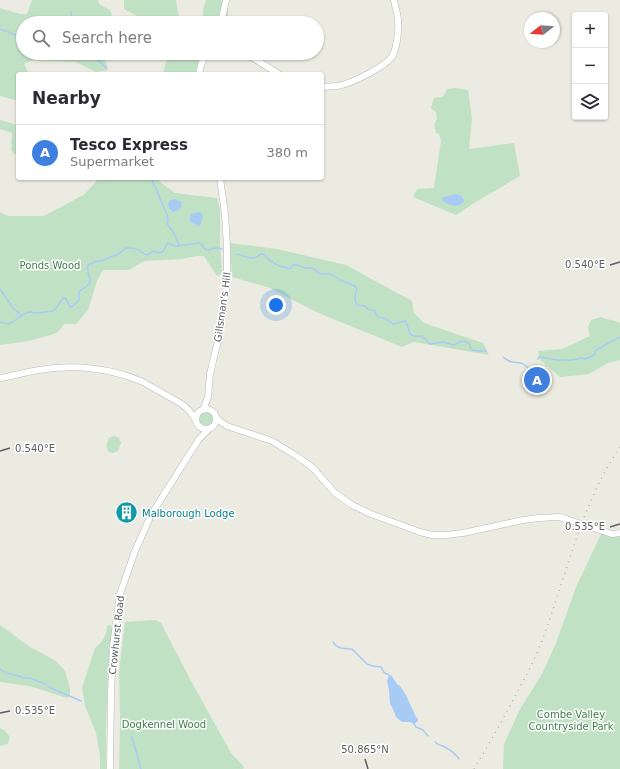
<!DOCTYPE html>
<html lang="en">
<head>
<meta charset="utf-8">
<style>
  body { margin:0; font-family:"DejaVu Sans",sans-serif; background:#f2f2f3; color:#2b2b33 }
  .controls { position:absolute; right:12px; top:12px; display:grid; overflow:hidden; border-radius:4px; box-shadow:0 1px 3px #0004 }
  .controls button { width:36px; height:36px; display:grid; place-items:center; padding:0; border:0; border-bottom:1px solid #e1e1e2; background:#fff; color:#2b2b33; font:20px sans-serif }
  .compass { position:absolute; left:524px; top:12px; width:36px; height:36px; border-radius:50%; background:#fff; box-shadow:0 1px 3px #0004; rotate:253deg }
  .you { position:absolute; left:276px; top:305px; width:14px; height:14px; margin:-10px; border:3px solid #fff; border-radius:50%; background:#1a73e8; box-shadow:0 0 0 6px #1a73e833 }
  .badge { display:grid; place-items:center; width:26px; height:26px; border-radius:50%; background:#d75b3d; color:#fff; font-size:13px; font-weight:700 }
  .pin { position:absolute; translate:-50% -50%; border:2px solid #fff; box-shadow:0 1px 4px #0006 }
  .list { margin:0; padding:0; list-style:none }
  h2 { display:flex; justify-content:space-between; align-items:center; height:52px; margin:0; padding:0 16px; font-size:17px }
  h2 small { font-size:13px; font-weight:400; color:#7c7c81 }
  .list li { display:grid; grid-template-columns:26px 1fr auto; gap:12px; align-items:center; box-sizing:border-box; height:56px; padding:0 16px; border-top:1px solid #e1e1e2 }
  .list b { display:block; font-size:15px; white-space:nowrap }
  .list p { margin:0; font-size:13px; white-space:nowrap; color:#7c7c81 }
  .list em { font-size:13px; font-style:normal; color:#7c7c81 }
  .icon { flex:none; width:22px; height:22px; fill:none; stroke:currentColor; stroke-width:2; stroke-linecap:round; stroke-linejoin:round }
  .map { position:relative; flex:none; width:620px; height:769px; overflow:hidden }
  .search { position:absolute; background:#fff; box-shadow:0 1px 3px #0004; left:16px; top:16px; width:308px; height:44px; display:flex; align-items:center; gap:10px; box-sizing:border-box; padding:0 14px; border-radius:22px; color:#7c7c81; font-size:15px }
  .panel { position:absolute; background:#fff; box-shadow:0 1px 3px #0004; left:16px; top:72px; width:308px; height:108px; border-radius:4px }
  .map>svg:first-child { display:block }
  .green { fill:#c1e1c5 }
  .water { fill:#a8cbf6 }
  .lines { fill:none; stroke-linecap:round; stroke-linejoin:round }
  .stream { stroke:#a8cbf6; stroke-width:1.5 }
  .secondary-casing { stroke:#b6b8bd; stroke-width:7 }
  .secondary { stroke:#fff; stroke-width:6 }
  .rail { stroke:#b2b3b3; stroke-width:1.5; stroke-dasharray:1 5; stroke-linecap:butt }
  .secondary-bridge-casing { stroke:#b6b8bd; stroke-width:7; stroke-linecap:butt }
  .secondary-bridge { stroke:#fff; stroke-width:6 }
  .ticks { fill:none; stroke:#5a5d61; stroke-width:1.5 }
  .labels { text-anchor:middle; stroke-width:3; stroke-linejoin:round; paint-order:stroke }
  .park-label { font-size:10px; fill:#3c7e47; stroke:#fff }
  .street-label { font-size:10px; fill:#5a5d61; stroke:#fff }
  .culture-label { font-size:10px; fill:#0d838f; stroke:#fff; text-anchor:start }
  .ticks-label { font-size:10px; text-anchor:middle; fill:#5a5d61; stroke:#fff; stroke-width:3; stroke-linejoin:round; paint-order:stroke }
</style>
</head>
<body>
<div class="map">
<svg width="620" height="769" viewBox="0 0 620 769">
  <rect width="100%" height="100%" fill="#ecebe2"/>
  <g class="green">
    <path d="M32,0h66l1,4 11,6 4,13h-91v30h81l4,17 -12,2 -20,-10 -43,-2 -9,4 5,10h-11v27l-18,-5v-88l20,6h7z"/>
    <path d="M124,0h52c2,8 1,18 8,23h-24l-3,-4 -18,-2 -15,-8z"/>
    <path d="M206,0h22v21l-3,2h-14l-8,-7v-6z"/>
    <path d="M168,53h35l-4,6 -3,15h-33z"/>
    <path d="M455,88l13,2 4,29 -3,30 45,-6 6,33 -44,26 -20,13 -43,-18 4,-8 17,-1 7,-47 -2,-7 -3,-1 -2,-8 3,-6 -1,-7 -5,-4 3,-10 9,-1 4,-8z"/>
    <path d="M0,120l18,5v29h-4l-3,-4 1,-6h-1l1,-11 -12,-4z"/>
    <path d="M99,178h56l20,15 42,5 3,10v34l2,32 -5,2 -13,-20h-8l-14,3 -38,2 -15,9h-26l-6,11 -9,29 -12,14h-12l-7,9 -28,8 -29,4v-133l8,4h36l41,-22z"/>
    <path d="M230,243l47,6 69,16 66,36 2,12 10,10 59,20 6,12 -75,-13 -12,5 -86,-35 -46,-24 -38,-11z"/>
    <path d="M601,317c6,3 14,3 19,6v37l-12,3 -19,11 -29,3 -20,-17 -2,-9 24,-2 28,-13 -2,-9 3,-7z"/>
    <circle cx="206" cy="419" r="8"/>
    <path d="M114,436l5,2 2,5 -3,8c-4,2 -6,3 -10,0l-2,-5 3,-8z"/>
    <path d="M601,534l14,3 5,-1v233h-117l1,-25 15,-33 24,-39 13,-29 20,-56z"/>
    <path d="M156,620l5,3 30,58 40,72 13,14 -1,2h-124l1,-50 -1,-47 6,-50z"/>
    <path d="M0,625l30,22 26,14 9,10 5,17v7l-3,3 -38,-12 -29,-4z"/>
    <path d="M110,625l2,2 1,9 -5,34 -2,57v42h-6v-13l-4,-23 -11,-27 -3,-18 13,-40 7,-7 4,-7 1,-8z"/>
    <path d="M0,728l4,2 6,7 -2,7 -8,2z"/>
  </g>
  <g class="water">
    <path d="M455,194l5,1 3,3 1,4c-7,6 -14,4 -21,-1l-1,-3 1,-1 7,-1z"/>
    <path d="M175,199l6,3 1,3 -3,5 -6,2 -4,-4 -1,-5 2,-3z"/>
    <path d="M201,212l2,4 -3,10h-2l-9,-5 1,-4 1,-3z"/>
    <path d="M391,675l6,9 3,2 6,9 10,22 2,2v2l-4,3 -4,-2h-8l-6,-5 -3,-8 -3,-5 -1,-14 -2,-9 2,-5z"/>
  </g>
  <g class="lines">
    <g class="stream">
      <path d="M71,12l2,11"/>
      <path d="M0,29l16,6 7,5"/>
      <path d="M62,53l6,1 5,-1"/>
      <path d="M86,53c8,3 14,8 20,15"/>
      <path d="M151,178l3,7 3,5 3,9 7,15 1,6 -1,3c2,5 6,7 8,12 1,3 2,6 4,10"/>
      <path d="M237,254c5,1 12,5 17,4 4,-1 5,-4 9,-4 3,4 13,11 17,12 4,1 6,1 10,3l3,-4c5,-1 8,1 12,3 9,-1 9,1 15,6h9l5,2 6,4 15,6 2,3c-2,8 -4,8 0,16l8,1 4,4h5l1,1 1,4 2,2 6,1 10,6 11,-3 1,1c5,11 0,15 16,14l8,8 13,-2 11,3c4,-2 11,-7 15,-1 2,2 0,4 3,6 3,1 10,1 14,1"/>
      <path d="M0,289l13,19 8,7"/>
      <path d="M0,322l7,2 4,-1 15,-10 4,-1 7,1 16,-2 3,-3 7,-10h2l1,1 4,8 3,-1 6,-6v-9c21,-11 6,-11 9,-26l9,-4h5l10,-5 5,-1 9,-7c3,0 9,0 13,2 7,5 7,7 14,1 14,4 8,0 15,-8h1l3,2 4,1 23,-3 2,1 4,5 3,1 8,-2 6,1"/>
      <path d="M503,357c3,2 6,5 10,5 8,2 7,-2 15,6l5,-1 3,-2"/>
      <path d="M538,359l1,-2 19,3h14l9,-2 4,1 3,-1 6,-3 2,-5 24,-13"/>
      <path d="M333,642c5,8 11,6 19,7l15,15 6,2 8,1c2,3 2,7 7,7l1,2"/>
      <path d="M0,669l6,4 10,2 8,3h6l15,6 6,4 30,13"/>
      <path d="M414,724l2,3 7,3 5,6"/>
      <path d="M132,737l9,32"/>
      <path d="M435,742c3,3 4,3 8,4 6,3 12,7 16,13"/>
    </g>
    <defs>
      <g id="secondary">
        <path d="M221,23l5,-23"/>
        <path d="M245,53l34,21"/>
        <path d="M199,74l2,-9 5,-12"/>
        <path d="M322,87c5,-1 10,0 15,-1 14,-2 50,-20 56,-31 4,-9 6,-25 5,-34 0,-7 -3,-14 -4,-21"/>
        <path d="M0,378c13,-2 26,-6 39,-8 34,-6 72,-2 104,12 7,4 14,8 21,12 14,8 25,12 32,27"/>
        <circle cx="206" cy="419" r="10"/>
        <path d="M203,410l5,-13 2,-23 10,-42 7,-48v-37l-2,-33 -5,-36"/>
        <path d="M216,417l5,5 6,4 45,15 26,16 14,10 23,26 17,12 19,9 49,18 12,3h14l17,-2 60,-13 16,-2 20,-1 7,2"/>
        <path d="M597,529l15,5 8,-1"/>
        <path d="M110,769l1,-75 2,-48 7,-52 15,-43 16,-36 48,-76 10,-10"/>
      </g>
    </defs>
    <use href="#secondary" class="secondary-casing"/>
    <use href="#secondary" class="secondary"/>
    <path class="rail" d="M474,769c15,-25 30,-51 43,-77 10,-17 19,-35 26,-54 24,-64 38,-134 77,-191"/>
    <defs>
      <path id="secondary-bridge" d="M566,519l31,10"/>
    </defs>
    <use href="#secondary-bridge" class="secondary-bridge-casing"/>
    <use href="#secondary-bridge" class="secondary-bridge"/>
  </g>
  <path class="ticks" d="M610,265l10,-3M0,451l10,-3M610,527l10,-3M0,713l10,-2M365,759l3,10"/>
  <defs>
    <symbol id="building-disc" viewBox="-11 -11 22 22"><circle r="9.5" fill="#0f9aa8" stroke="#fff"/><path d="M-4-6H4V6H1V3H-1V6H-4ZM-2.5-4.3h1.7v1.8h-1.7ZM.8-4.3h1.7v1.8H.8ZM-2.5-1h1.7V.8h-1.7ZM.8-1h1.7V.8H.8Z" fill="#fff"/></symbol>
  </defs>
  <g fill-rule="evenodd">
    <use href="#building-disc" x="114" y="500" width="25" height="25"/>
  </g>
  <g class="labels">
    <g class="park-label">
      <text x="50" y="269">Ponds Wood</text>
      <text x="571" y="718">Combe Valley<tspan x="571" dy="12">Countryside Park</tspan></text>
      <text x="164" y="728">Dogkennel Wood</text>
    </g>
    <g class="street-label">
      <text transform="translate(222 307) rotate(-82)" y="4">Gillsman's Hill</text>
      <text transform="translate(116 635) rotate(-84)" y="4">Crowhurst Road</text>
    </g>
    <g class="culture-label">
      <text x="142" y="517">Malborough Lodge</text>
    </g>
  </g>
  <g class="ticks-label">
    <text x="585" y="268">0.540°E</text>
    <text x="35" y="452">0.540°E</text>
    <text x="585" y="530">0.535°E</text>
    <text x="35" y="714">0.535°E</text>
    <text x="365" y="753">50.865°N</text>
  </g>
</svg>
<div class="controls">
<button>+</button>
<button>−</button>
<button><svg class="icon" aria-label="layers" viewBox="0 0 24 24"><path d="M12 4l9 5-9 5-9-5zM3 14l9 5 9-5"/></svg></button>
</div>
<svg class="compass" viewBox="-18 -18 36 36"><path d="M0-13l5 13h-10z" fill="#e53935"/><path d="M0 13l5-13h-10z" fill="#7c7c81"/></svg>
<div class="you"></div>
<div class="pin badge" style="left:537px;top:380px;background:#3f7fe0">A</div>
<div class="search"><svg class="icon" aria-label="search" viewBox="0 0 24 24"><circle cx="10" cy="10" r="6"/><path d="M15 15l6 6"/></svg>Search here</div>
<section class="panel">
<h2>Nearby<small></small></h2>
<ul class="list">
<li><span class="badge" style="background:#3f7fe0">A</span><div><b>Tesco Express</b><p>Supermarket</p></div><em>380 m</em></li>
</ul>
</section>
</div>
</body>
</html>
